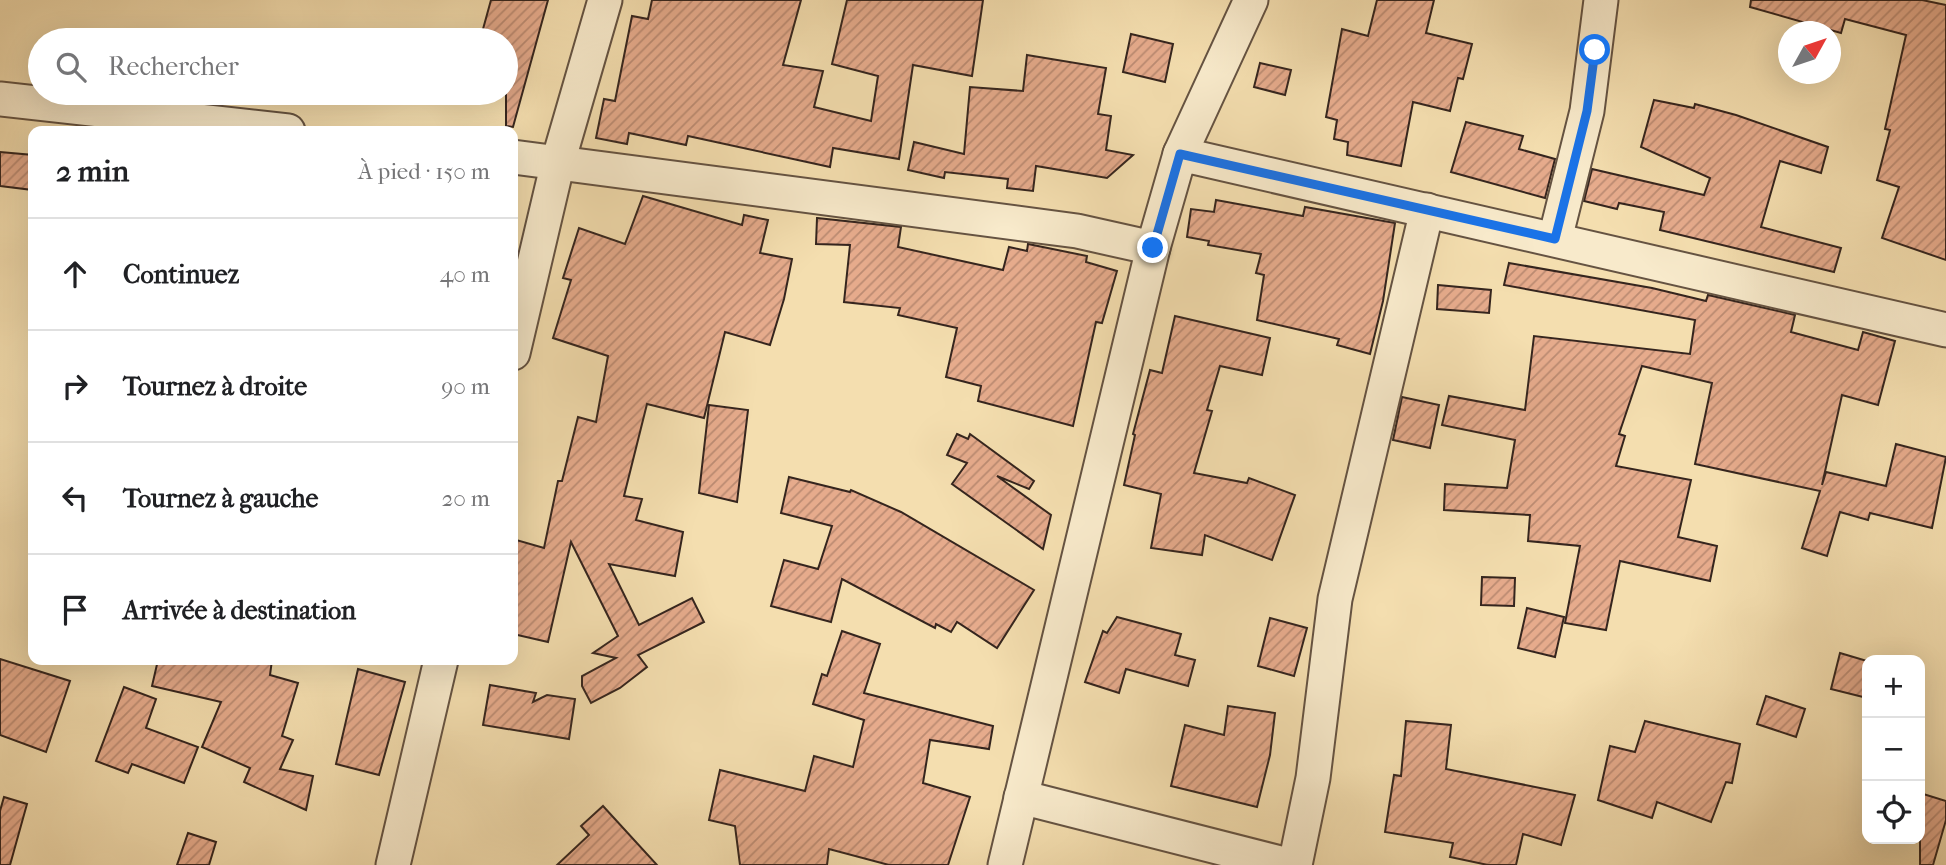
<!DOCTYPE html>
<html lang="fr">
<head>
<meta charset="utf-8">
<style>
  body { margin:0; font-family:"IM FELL French Canon",serif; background:#f6f6f6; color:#202124 }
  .controls { position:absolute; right:21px; bottom:21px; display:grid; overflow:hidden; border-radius:14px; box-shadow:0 7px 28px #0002 }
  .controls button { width:63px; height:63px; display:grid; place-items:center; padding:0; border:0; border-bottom:2px solid #e0e0e0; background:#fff; color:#202124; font:35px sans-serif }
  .compass { position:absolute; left:1778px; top:21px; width:63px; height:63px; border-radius:50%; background:#fff; box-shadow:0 7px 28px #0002; rotate:50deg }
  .stop { position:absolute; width:21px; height:21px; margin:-16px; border:5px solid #1a73e8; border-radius:50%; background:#fff }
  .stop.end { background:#1a73e8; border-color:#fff; box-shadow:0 2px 7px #0008 }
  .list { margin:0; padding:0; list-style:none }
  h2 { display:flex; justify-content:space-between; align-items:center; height:91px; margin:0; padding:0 28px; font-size:30px }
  h2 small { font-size:23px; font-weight:400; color:#757577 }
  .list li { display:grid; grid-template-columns:46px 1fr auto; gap:21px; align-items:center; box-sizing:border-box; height:112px; padding:0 28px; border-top:2px solid #e0e0e0 }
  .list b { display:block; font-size:26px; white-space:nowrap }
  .list em { font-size:23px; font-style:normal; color:#757577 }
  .icon { flex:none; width:38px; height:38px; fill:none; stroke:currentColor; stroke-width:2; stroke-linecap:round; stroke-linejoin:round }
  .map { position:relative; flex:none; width:1946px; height:865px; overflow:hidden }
  .search { position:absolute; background:#fff; box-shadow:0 7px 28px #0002; left:28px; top:28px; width:490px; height:77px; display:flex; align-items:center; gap:18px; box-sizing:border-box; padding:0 24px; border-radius:38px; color:#757577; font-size:26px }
  .panel { position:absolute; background:#fff; box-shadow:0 7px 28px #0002; left:28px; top:126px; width:490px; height:539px; border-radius:14px }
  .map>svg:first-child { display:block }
  .building { fill:url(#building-hatch); stroke:#35251e; stroke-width:2 }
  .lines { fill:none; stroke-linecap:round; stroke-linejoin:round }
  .minor-casing { stroke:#655342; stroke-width:37 }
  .minor { stroke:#f8eacb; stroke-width:33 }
  .route { stroke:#1a73e8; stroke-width:9 }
</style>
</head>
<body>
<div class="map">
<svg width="1946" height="865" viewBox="0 0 1946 865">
  <defs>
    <pattern id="building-hatch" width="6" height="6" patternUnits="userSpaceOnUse" patternTransform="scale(1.75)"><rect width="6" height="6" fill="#e6ab8c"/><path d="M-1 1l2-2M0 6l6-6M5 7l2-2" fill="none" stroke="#bb8b72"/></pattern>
  </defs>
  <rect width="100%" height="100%" fill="#f4deaf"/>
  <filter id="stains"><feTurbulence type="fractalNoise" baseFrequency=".00286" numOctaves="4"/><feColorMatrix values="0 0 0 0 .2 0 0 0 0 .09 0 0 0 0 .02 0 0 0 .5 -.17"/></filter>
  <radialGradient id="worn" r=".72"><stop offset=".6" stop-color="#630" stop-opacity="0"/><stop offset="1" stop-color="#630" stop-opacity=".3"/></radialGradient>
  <g class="building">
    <path d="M491,0h57l-35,127 -7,-1v-86h-26z"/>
    <path d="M652,0h149l-18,65 40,6 -9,36 57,14 7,-45 -46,-12 15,-64h136l-11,76 -59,-11 -14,94 -66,-11 -3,19 -142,-31 -2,9 -57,-12 -2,11 -31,-6 8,-39 11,2 17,-85 16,3z"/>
    <path d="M1377,0h57l-8,33 46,11 -9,35 -5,-1 -8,33 -37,-9 -12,64 -54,-11 1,-13 -14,-3 3,-19 -11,-3 16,-88 26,7z"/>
    <path d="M1751,0h171l24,5v255l-64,-22 17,-51 -22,-7 13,-50 -5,-1 21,-94 -61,-16 -4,14 -91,-26z"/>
    <path d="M1131,34l42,10 -8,38 -42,-10z"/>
    <path d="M1027,55l79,13 -8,46 13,2 -5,34 27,5 -26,23 -71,-12 -3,25 -26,-3 1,-9 -63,-7 -1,6 -36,-8 6,-28 50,12 6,-67 53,4z"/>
    <path d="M1260,63l31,7 -6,25 -31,-8z"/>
    <path d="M1654,100l40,8 1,-4 41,11 92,32 -7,26 -41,-12 -19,66 80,21 -7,24 -174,-42 4,-18 -45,-9 -2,6 -33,-8 8,-32 112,26 6,-17 -69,-31z"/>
    <path d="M1466,122l57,14 -4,13 36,10 -10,39 -94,-26z"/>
    <path d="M0,152l33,3v35l-33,-4z"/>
    <path d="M643,196l99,29 2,-10 24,5 -8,33 32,6 -8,40 -14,46 -45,-13 -21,86 -57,-14 -23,92 18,3 -6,21 47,12 -8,44 -66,-12 30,61 53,-27 12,24 -66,33 9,12 -27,21 -29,15 -9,-17v-10l34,-18 -23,-5 25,-17 -47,-94 -23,100 -35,-8v-95l31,9 14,-67h4l16,-64 18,5 12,-66 -55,-18 18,-58 -8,-2 16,-50 46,16z"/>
    <path d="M1216,200l87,16 2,-9 90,16 -12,78 -13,53 -33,-9 2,-6 -82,-19 7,-45 -8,-2 5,-19 -53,-9 1,-4 -22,-4 4,-28 23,3z"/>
    <path d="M817,218l84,9 -3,20 105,23 6,-23 18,4 1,-7 59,12 -1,6 31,9 -15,52 -6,-1 -23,104 -95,-25 3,-15 -35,-9 11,-49 -59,-13 2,-7 -56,-6 6,-57 -34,-1z"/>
    <path d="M1509,263l143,25 54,13 2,-6 87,20 -4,17 67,18 5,-18 32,9 -17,64 -36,-10 -20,90 4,-13 60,14 10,-42 50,13 -14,71 -62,-15 -2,7 -28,-8 -13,44 -25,-8 18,-57 -125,-27 17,-81 -70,-17 -23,68 6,2 -9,30 75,14 -13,57 39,9 -7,35 -90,-20 -14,69 -41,-7 15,-77 -52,-5 2,-26 -86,-5 1,-26 62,4 8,-48 -73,-15 7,-29 76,14 9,-74 156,18 5,-34 -191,-35z"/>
    <path d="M1438,285l53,5 -2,23 -52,-4z"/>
    <path d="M1175,316l95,22 -8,37 -42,-9 -13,44 5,1 -18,62 53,10 2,-5 46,17 -23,65 -67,-25 -3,20 -51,-7 10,-54 -37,-9 11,-50 -2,-1 17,-64 12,3z"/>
    <path d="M1402,397l37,8 -9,43 -37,-8z"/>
    <path d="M709,405l39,5 -11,92 -38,-9z"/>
    <path d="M957,434l11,5 2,-5 64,47 -5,8 -32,-13 54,39 -8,34 -91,-65 15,-21 -20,-8z"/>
    <path d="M789,477l61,15 1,-2 50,22 133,78 -37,58 -40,-26 -6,10 -15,-8 -1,4 -93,-49 -11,43 -60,-16 13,-46 34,9 14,-43 -51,-13z"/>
    <path d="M1482,577l33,1 -1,28 -33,-1z"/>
    <path d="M1527,608l37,9 -9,40 -37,-9z"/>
    <path d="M1117,617l64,17 -6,21 20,5 -7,26 -62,-17 -7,24 -34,-11 18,-51 4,2z"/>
    <path d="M1270,618l37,10 -13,48 -36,-10z"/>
    <path d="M842,631l38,13 -16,49 129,33 -4,23 -59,-9 -7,43 47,14 -22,68h-59l-60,-16 -2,16h-87l-5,-39 -26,-6 11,-50 85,21 9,-35 39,11 11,-47 -51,-16 9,-30 5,2z"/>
    <path d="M1840,653l27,8v37l-36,-9z"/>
    <path d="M0,659l70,22 -24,71 -46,-17z"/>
    <path d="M158,660h114l-2,15 28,8 -16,53 11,4 -13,29 33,7 -7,34 -62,-28 6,-14 -48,-21 19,-45 -69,-16z"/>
    <path d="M358,669l47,13 -26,93 -43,-11z"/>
    <path d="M490,685l46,8 -3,9 14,-7 28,4 -6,40 -86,-14z"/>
    <path d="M124,687l32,12 -10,29 52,19 -14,36 -52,-19 -4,9 -32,-12z"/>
    <path d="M1766,696l39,13 -9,28 -39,-13z"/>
    <path d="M1228,706l47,7 -5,42 -13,52 -86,-21 14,-61 39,10z"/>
    <path d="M1406,721l45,4 -5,44 129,26 -14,50 -38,-11 -7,31h-28l-38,-8 3,-14 -68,-11 9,-57 7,1z"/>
    <path d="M1645,721l95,23 -8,39 -6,-1 -15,40 -54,-20 -5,16 -54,-18 12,-54 25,6z"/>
    <path d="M1920,793l26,8v19l-13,45h-13z"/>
    <path d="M4,797l23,7 -17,61h-10v-54z"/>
    <path d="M603,806l54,59h-100l32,-30 -8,-9z"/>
    <path d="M188,833l28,9 -7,23h-32z"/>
  </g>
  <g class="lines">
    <defs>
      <g id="minor">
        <path d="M0,99l288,32"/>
        <path d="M1180,154l71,-154"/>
        <path d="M513,157l564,74 76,17 27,-94 766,176"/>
        <path d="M1555,239l32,-128 14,-111"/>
        <path d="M513,353l45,-191 47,-162"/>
        <path d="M1021,797l267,68"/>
        <path d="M393,865l48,-205"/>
        <path d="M1005,865l148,-617"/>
        <path d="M1295,865l18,-87 22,-179 92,-389"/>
      </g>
    </defs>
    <use href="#minor" class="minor-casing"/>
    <use href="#minor" class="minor"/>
  </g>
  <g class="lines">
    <path class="route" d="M1153,248l27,-94 375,85 32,-128 8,-61"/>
  </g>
  <rect width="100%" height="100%" filter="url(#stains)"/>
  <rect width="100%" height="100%" fill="url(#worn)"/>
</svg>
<div class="controls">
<button>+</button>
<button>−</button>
<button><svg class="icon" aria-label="locate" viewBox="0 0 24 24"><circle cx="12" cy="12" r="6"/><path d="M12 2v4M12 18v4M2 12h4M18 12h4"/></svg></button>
</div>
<svg class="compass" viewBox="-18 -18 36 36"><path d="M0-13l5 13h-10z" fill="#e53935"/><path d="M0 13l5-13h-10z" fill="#757577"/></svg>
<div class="stop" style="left:1595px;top:50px"></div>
<div class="stop end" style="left:1153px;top:248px"></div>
<div class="search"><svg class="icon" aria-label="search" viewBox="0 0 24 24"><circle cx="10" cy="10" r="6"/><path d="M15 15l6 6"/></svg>Rechercher</div>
<section class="panel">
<h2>2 min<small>À pied · 150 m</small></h2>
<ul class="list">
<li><svg class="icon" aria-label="ahead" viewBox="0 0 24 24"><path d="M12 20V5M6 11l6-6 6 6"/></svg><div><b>Continuez</b></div><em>40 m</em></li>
<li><svg class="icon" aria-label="right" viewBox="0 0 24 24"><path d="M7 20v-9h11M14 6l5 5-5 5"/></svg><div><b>Tournez à droite</b></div><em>90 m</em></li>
<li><svg class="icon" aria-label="left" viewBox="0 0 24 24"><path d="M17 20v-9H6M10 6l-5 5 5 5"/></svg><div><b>Tournez à gauche</b></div><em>20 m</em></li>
<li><svg class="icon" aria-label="arrive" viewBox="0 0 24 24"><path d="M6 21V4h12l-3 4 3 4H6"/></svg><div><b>Arrivée à destination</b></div></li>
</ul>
</section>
</div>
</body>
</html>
